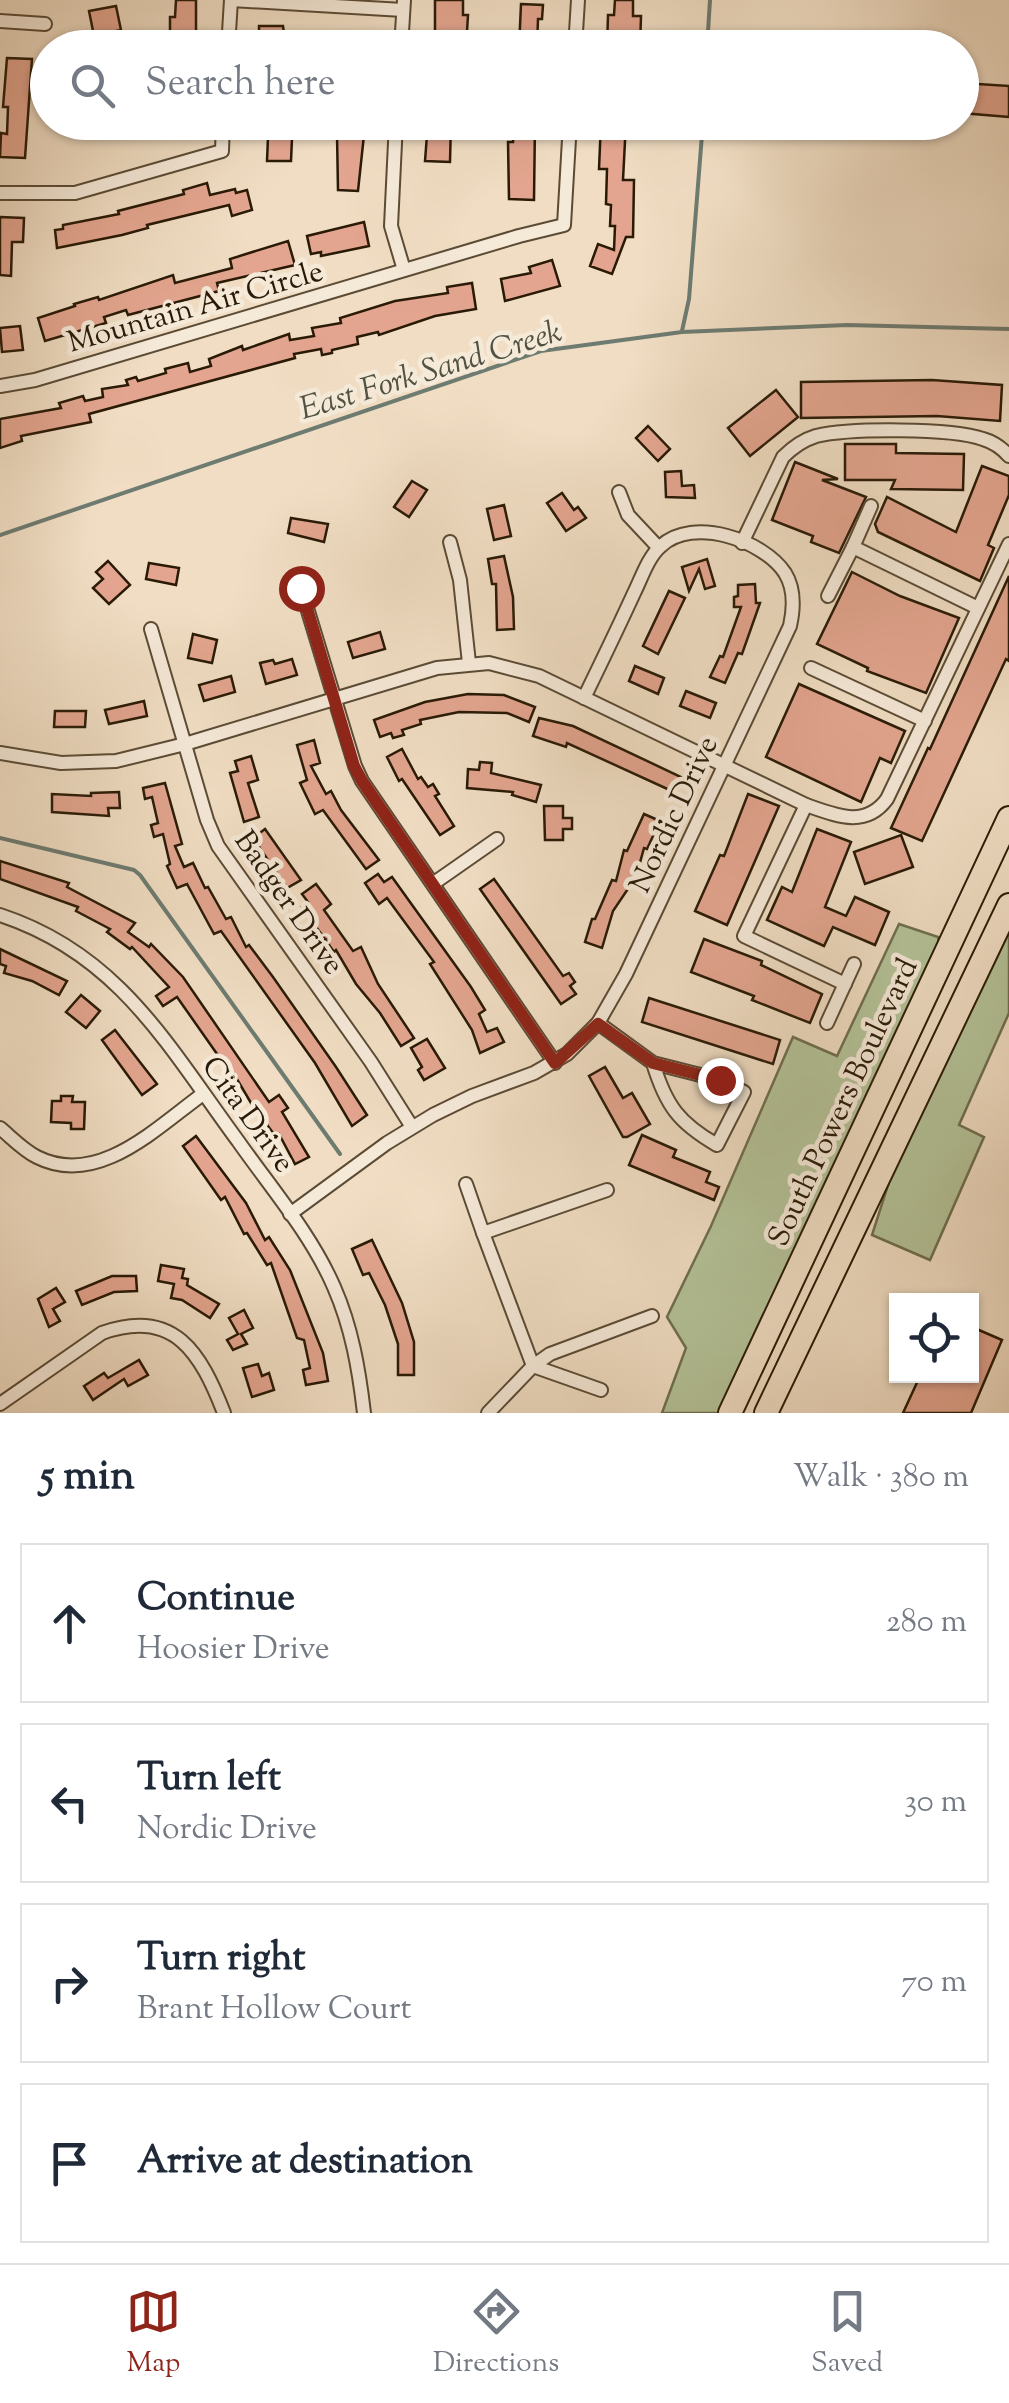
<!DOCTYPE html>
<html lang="en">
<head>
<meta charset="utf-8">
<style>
  body { margin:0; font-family:"Sorts Mill Goudy",serif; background:#f2f2f3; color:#1f2937 }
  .controls { position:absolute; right:30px; bottom:30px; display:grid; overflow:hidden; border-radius:0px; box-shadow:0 2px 8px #0004 }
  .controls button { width:90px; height:90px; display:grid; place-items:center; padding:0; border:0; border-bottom:2px solid #e0e1e3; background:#fff; color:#1f2937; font:50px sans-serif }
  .stop { position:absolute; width:30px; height:30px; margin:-22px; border:8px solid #8f2418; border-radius:50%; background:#fff }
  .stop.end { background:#8f2418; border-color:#fff; box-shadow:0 2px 10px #0008 }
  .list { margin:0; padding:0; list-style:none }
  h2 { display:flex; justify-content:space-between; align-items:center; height:130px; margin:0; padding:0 40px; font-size:42px }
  h2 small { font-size:32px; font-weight:400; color:#747a83 }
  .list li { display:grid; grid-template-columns:65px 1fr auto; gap:30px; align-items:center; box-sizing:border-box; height:160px; margin:0 20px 20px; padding:0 20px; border:2px solid #e0e1e3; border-radius:0px }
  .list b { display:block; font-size:38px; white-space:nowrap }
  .list p { margin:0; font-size:32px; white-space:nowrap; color:#747a83 }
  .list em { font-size:32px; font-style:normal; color:#747a83 }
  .icon { flex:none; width:55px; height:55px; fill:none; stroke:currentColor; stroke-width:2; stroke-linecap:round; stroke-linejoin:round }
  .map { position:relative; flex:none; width:1009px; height:1413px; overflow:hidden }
  .search { position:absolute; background:#fff; box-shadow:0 2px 8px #0004; left:30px; right:30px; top:30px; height:110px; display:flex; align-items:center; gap:25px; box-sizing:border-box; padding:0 35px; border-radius:55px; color:#747a83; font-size:38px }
  .sheet { height:850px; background:#fff }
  nav { display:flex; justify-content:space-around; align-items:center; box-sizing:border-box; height:140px; border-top:2px solid #e0e1e3; background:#fff; font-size:28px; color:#747a83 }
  nav a { display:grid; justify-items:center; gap:5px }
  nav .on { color:#8f2418 }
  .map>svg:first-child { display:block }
  .green { fill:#b4c298; stroke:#6e6e4f; stroke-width:2.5 }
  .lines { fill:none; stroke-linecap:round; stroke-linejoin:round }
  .stream { stroke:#6d7b71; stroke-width:4 }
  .building { fill:#e3a58f; stroke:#291a06; stroke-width:2.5 }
  .minor-casing { stroke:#5b4b35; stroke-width:16 }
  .trunk-casing { stroke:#291a06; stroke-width:26 }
  .minor { stroke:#f5e9d8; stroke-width:12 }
  .trunk { stroke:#f0ddc3; stroke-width:22 }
  .route { stroke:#8f2418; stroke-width:12 }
  .labels { text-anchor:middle; stroke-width:9; stroke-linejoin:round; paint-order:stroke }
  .street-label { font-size:30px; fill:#291a06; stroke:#f5e9d8 }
  .water-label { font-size:32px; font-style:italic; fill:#515244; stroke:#f5e9d8 }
</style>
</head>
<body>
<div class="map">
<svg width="1009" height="1413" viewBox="0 0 1009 1413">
  <rect width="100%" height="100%" fill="#f0ddc3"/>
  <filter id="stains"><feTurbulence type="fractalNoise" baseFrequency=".002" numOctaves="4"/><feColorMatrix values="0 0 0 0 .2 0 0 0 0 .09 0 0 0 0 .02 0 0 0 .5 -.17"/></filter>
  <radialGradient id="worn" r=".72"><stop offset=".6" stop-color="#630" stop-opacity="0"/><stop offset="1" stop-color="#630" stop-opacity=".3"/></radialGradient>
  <g class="green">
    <path d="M1009,905v108l-50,112 25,12 -54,123 -58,-25 42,-131z"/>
    <path d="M899,924l39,13 4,22 -211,454h-69l24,-65 -19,-31 44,-91 82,-189 44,19z"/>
  </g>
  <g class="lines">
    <g class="stream">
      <path d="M707,48l3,-48"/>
      <path d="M682,331l7,-32 14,-177"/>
      <path d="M0,535l541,-184 141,-19 165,-7 162,4"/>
      <path d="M0,838l134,32 6,5 200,279"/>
    </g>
  </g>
  <g class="building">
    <path d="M176,0h20v43l-26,-1v-25h5z"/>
    <path d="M435,0h28v15h5l-2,33h-31z"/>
    <path d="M615,0h18v16h8l-1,32h-33l1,-33h6z"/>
    <path d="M521,4l22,1 -1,14h-4l-1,29h-18z"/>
    <path d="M116,6l5,24 -27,6 -5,-25z"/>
    <path d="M259,26h24l1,8h5v14h-30z"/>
    <path d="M7,58l25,1 -7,99 -25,-1 1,-24 6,1 1,-27h-5z"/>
    <path d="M962,83l47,3v31l-47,-4z"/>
    <path d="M428,122h23l-1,40 -25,-1z"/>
    <path d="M514,122h21l-1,78 -25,-1 -1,-57h5z"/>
    <path d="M601,122h25l-3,58h11l-1,57h-7l-14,37 -22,-8 8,-22 16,6 1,-24h-5l1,-21 -5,-1 1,-35h-8z"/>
    <path d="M337,134l27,1 -6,56 -20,-1z"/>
    <path d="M268,137l24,1 -1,23h-24z"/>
    <path d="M207,183l3,12 25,-6 1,4 11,-3 5,20 -20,6 -3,-11 -82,20 1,3 -26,7 -65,13 -2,-18 8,-1v-4l56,-11 -1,-3 66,-17 -1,-4z"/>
    <path d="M0,217l24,1 -1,24h-11l-1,34 -11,-1z"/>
    <path d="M364,222l5,24 -48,10v-4l-10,2 -4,-18z"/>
    <path d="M288,241l7,24 -78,18 2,8 -91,24 -2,-5 -22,7 2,6 -61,18 -7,-23 37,-12 -1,-2 24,-7 1,3 74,-25 2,8 57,-15 -2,-9z"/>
    <path d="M552,260l8,26 -55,15 -4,-22 30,-6 -2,-6z"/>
    <path d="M472,283l4,26 -41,7 -56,19 -1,-3 -21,5 1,7 -26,6v3l-10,2 -1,-6 -27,5 1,4 -206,56 2,8 -70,14 1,5 -22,7v-29l61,-11 -2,-5 24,-7 2,5 18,-4 -1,-8 26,-4 -2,-5 10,-3 2,4 28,-8 -1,-4 23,-6 2,9 21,-6 -2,-7 33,-13 1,4 46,-16 1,6 24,-4 -2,-8 29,-5 -1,-5 55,-17 53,-8 -1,-6z"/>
    <path d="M20,326l3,24 -21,2 -2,-24z"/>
    <path d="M932,380l70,5 -2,36 -63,-5 -136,2v-36z"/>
    <path d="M776,390l22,27 -48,39 -22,-28z"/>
    <path d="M648,426l22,23 -12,12 -22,-23z"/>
    <path d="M845,444h51v9l68,1 -1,36 -72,-1 4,-9h-50z"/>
    <path d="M795,462l43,17 -16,1 44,17 -27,56 -28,-11 2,-6 -41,-16z"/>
    <path d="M982,466l27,10v19l-21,50 6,3 -14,33 -102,-49 -3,-8 12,-27 69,35z"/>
    <path d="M681,471l1,15 12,-1 1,13 -29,-1 -1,-25z"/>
    <path d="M412,481l15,9 -18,27 -15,-10z"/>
    <path d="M562,493l12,17 4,-3 8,11 -20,13 -19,-28z"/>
    <path d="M504,505l7,31 -17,4 -7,-31z"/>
    <path d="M291,518l37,6 -4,18 -36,-9z"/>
    <path d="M504,556l9,41 1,32 -17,1 -1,-46h-4l-4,-25z"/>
    <path d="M707,559l8,27 -10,3 -6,-20 -10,22 -7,-24z"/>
    <path d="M108,561l22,24 -21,19 -16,-16 10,-9 -7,-7z"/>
    <path d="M149,563l30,5 -3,17 -30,-6z"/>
    <path d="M852,572l48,24 59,22 -33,75 -59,-22 1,-3 -51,-24z"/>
    <path d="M1009,576v85l-3,-2 -84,182 -31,-13 37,-80 2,1z"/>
    <path d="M755,584l1,19h4l-18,51 -4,-1 -13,30 -15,-6 10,-21 3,1 18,-50h-7v-10l4,-1v-11z"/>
    <path d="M669,591l16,7 -27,56 -15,-8z"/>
    <path d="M380,632l5,17 -32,9 -5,-16z"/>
    <path d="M193,634l24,6 -5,23 -24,-5z"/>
    <path d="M292,659l5,16 -31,9 -6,-21 13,-3 2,4z"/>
    <path d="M635,666l29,12 -6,16 -29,-13z"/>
    <path d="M231,676l4,16 -31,9 -5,-16z"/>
    <path d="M799,684l106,47 -14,32 -11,-5 -19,44 -95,-45z"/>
    <path d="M686,691l30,12 -6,15 -30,-12z"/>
    <path d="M468,694l36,1 31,12 -6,15 -22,-9 -48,-1 -39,8 1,4 -19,6 2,5 -11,3 -2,-5 -11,4 -6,-17 51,-18z"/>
    <path d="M144,701l3,15 -38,8 -4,-14z"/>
    <path d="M55,711h31l-1,16h-31z"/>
    <path d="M539,718l34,8 108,51 -7,15 -107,-49 -1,4 -33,-11z"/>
    <path d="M314,740l6,23 -9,3 15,28 5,-3 10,19 38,50 -13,9 -43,-59 -8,4 -15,-31 7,-3 -10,-35z"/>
    <path d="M402,749l16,30 3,-2 7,10 5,-3 6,10 -4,2 19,30 -14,9 -38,-56 -3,2 -12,-24z"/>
    <path d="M251,756l7,24 -10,3 11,34 -15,5 -14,-49 8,-2 -3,-10z"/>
    <path d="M480,762l12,1 -1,10 50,12 -5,17 -24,-7 1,-3 -46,-4 1,-19 11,1z"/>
    <path d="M165,783l17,61 -7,2 9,21 9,-4 12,25 3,-1 18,32 5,-2 15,30 3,-2 24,32 63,90 31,48 -15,11 -37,-63 -94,-132 -7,3 -27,-50 -10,4 -10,-22 3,-2 -7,-30 -9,3 -3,-12 7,-2 -6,-26 -7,2 -2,-11z"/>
    <path d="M119,792l1,16h-12l1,8 -57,-4v-18l39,2v-3z"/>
    <path d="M748,794l31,12 -52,119 -32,-14 25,-56 4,1z"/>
    <path d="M544,806h19v12h9v11h-9v11h-18z"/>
    <path d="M644,814l16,7 -13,28 -3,-1 -8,29 -23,34 -11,37 -17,-6 7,-23h3l17,-39 4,1 8,-31 3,1z"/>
    <path d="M265,829l36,51 -14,8 -34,-50z"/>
    <path d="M817,829l34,13 -26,65 21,9 9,-19 34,15 -14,33 -42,-18 -9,19 -57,-26 15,-33 10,5z"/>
    <path d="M901,835l12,32 -48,17 -11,-32z"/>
    <path d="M0,861l69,22 -2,4 68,36 -7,9 21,15 2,-3 32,33 86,125 10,-7 9,13 -6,4 27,45 -14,7 -16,-30 -3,3 -25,-34 -20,-34 -2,2 -52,-74 -14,9 -7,-10 13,-9 -37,-40 -2,2 -23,-17 3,-3 -34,-18 2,-4 -78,-28z"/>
    <path d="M378,874l6,8 8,-5 79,110 14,23 -6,4 8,18 10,-4 7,14 -24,11 -8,-23 -42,-66 4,-2 -47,-64 -8,6 -14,-21z"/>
    <path d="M494,879l69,97 6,-3 6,9 -5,4 6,8 -15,10 -81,-115z"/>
    <path d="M316,884l15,20 -7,6 29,41 8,-4 17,37 36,54 -13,8 -21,-33 -24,-29 -20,-34 -2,2 -32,-45 6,-5 -6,-8z"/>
    <path d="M704,939l58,22 -1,4 61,29 -12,29 -58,-23 2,-4 -63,-24z"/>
    <path d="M0,949l67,32 -8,14 -27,-14 -28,-8 2,-7 -6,-2z"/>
    <path d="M81,995l19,16 -14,17 -20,-16z"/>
    <path d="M649,998l131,42 -7,24 -131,-42z"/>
    <path d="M115,1030l42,54 -15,11 -40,-55z"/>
    <path d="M427,1039l18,29 -21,12 -6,-10 4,-3 -11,-19z"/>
    <path d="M605,1067l18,31 9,-5 18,31 -23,13h-4l-34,-61z"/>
    <path d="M61,1096h12l-1,6h13l-1,27h-13v-6l-20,-1 1,-21h9z"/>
    <path d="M642,1135l34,15 -3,7 37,15 -4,10 13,5 -5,13 -85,-35z"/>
    <path d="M196,1136l50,67 19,37 4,-3 21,33 33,83 5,28 -22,4 -3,-15 7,-2 -6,-28 -7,-2 -26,-75 -4,2 -20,-32 -3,1 -19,-37 -4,3 -38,-54z"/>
    <path d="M372,1240l30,63 12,39v33h-16v-31l-13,-39 -16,-32 -6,2 -11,-26z"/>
    <path d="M161,1265l23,4 -2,9 6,1 -1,6 32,19 -9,14 -28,-18 -11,-2 3,-14 -16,-3z"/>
    <path d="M112,1276h24l1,15 -23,1 -32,13 -6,-14z"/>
    <path d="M56,1288l9,14 -12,7 7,12 -11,6 -11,-28z"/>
    <path d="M244,1310l9,18 -12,6 6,10 -14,6 -6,-10 11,-6 -9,-16z"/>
    <path d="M972,1327l30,13 -31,73h-68l17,-37h52z"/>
    <path d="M139,1360l9,15 -20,11 -4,-7 -31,21 -9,-14 20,-13 4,5z"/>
    <path d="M258,1364l4,12 7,-3 5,17 -22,7 -9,-29z"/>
  </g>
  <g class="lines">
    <defs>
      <g id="minor">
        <path d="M231,0l172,10"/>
        <path d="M0,21l45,3"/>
        <path d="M228,48l3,-48"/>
        <path d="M401,48l3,-48"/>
        <path d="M575,48l3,-48"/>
        <path d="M396,122l-5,104 13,44"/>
        <path d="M0,193h75l147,-42 1,-29"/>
        <path d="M0,386l35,-6 484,-144 45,-11 6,-103"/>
        <path d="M619,492l9,23 30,32"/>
        <path d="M871,506l-18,41 125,61"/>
        <path d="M450,542l10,38 9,83"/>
        <path d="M742,543l41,-86c10,-10 20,-17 33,-21 34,-8 135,-8 167,3 10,3 19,9 26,17"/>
        <path d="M301,588l54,178 7,15 193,282"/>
        <path d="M828,596l25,-49"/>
        <path d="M151,629l56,191 11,26 153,216 41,65"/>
        <path d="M811,668l114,53"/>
        <path d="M0,753l61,10 55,-2 69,-17 252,-76 52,-5 50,13 267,129c29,10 59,24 81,-6l122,-255"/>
        <path d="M806,805l-62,131 101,48"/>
        <path d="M434,883l63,-44"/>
        <path d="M0,915c119,39 168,131 238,226 33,47 73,93 96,146 18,41 25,83 30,126"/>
        <path d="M598,1023l55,40 67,17 24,12 -27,53c-38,-22 -51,-39 -64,-82"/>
        <path d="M827,1023l27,-59"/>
        <path d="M0,1128c11,9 23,22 37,29 61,31 120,-30 166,-63"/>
        <path d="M466,1184l17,49"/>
        <path d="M290,1214l97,-71 46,-28 39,-19 62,-23 33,-19 31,-31 28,-49 164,-348c4,-18 5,-37 -5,-53 -22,-33 -92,-57 -124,-27 -13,11 -19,31 -27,47 -16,35 -33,70 -50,105"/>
        <path d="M601,1390l-68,-24 -50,-133 124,-43"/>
        <path d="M0,1404l102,-71c73,-26 99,21 122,80"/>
        <path d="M488,1413l45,-47 17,-12 102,-38"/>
      </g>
      <g id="trunk">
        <path d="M730,1413l279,-595"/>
        <path d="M766,1413l243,-508"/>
      </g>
    </defs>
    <use href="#minor" class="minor-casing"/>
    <use href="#trunk" class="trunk-casing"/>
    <use href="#minor" class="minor"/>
    <use href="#trunk" class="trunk"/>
  </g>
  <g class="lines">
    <path class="route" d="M301,588l53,178 8,15 193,282 43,-39 55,39 67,17"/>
  </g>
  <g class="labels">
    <g class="street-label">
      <text transform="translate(195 306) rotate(-16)" y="10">Mountain Air Circle</text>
      <text transform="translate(673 814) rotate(-65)" y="10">Nordic Drive</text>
      <text transform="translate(290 902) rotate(55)" y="10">Badger Drive</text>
      <text transform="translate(842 1102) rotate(-65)" y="10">South Powers Boulevard</text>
      <text transform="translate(249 1114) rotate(54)" y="10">Cita Drive</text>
    </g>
    <g class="water-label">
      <text transform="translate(430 369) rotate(-17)" y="11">East Fork Sand Creek</text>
    </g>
  </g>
  <rect width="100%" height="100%" filter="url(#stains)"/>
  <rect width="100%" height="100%" fill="url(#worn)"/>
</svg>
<div class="controls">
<button><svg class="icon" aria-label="locate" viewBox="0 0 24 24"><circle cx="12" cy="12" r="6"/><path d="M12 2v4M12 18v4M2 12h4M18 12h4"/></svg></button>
</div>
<div class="stop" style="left:301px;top:588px"></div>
<div class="stop end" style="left:720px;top:1080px"></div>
<div class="search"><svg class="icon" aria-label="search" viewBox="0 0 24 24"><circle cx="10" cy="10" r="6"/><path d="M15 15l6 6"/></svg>Search here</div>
</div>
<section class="sheet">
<h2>5 min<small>Walk · 380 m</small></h2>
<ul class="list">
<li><svg class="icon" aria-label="ahead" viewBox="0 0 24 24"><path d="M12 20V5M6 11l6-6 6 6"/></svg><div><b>Continue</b><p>Hoosier Drive</p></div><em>280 m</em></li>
<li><svg class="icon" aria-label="left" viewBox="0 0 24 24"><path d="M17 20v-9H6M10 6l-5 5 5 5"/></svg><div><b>Turn left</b><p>Nordic Drive</p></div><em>30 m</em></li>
<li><svg class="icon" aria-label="right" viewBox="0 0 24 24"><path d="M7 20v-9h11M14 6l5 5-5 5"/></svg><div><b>Turn right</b><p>Brant Hollow Court</p></div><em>70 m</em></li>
<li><svg class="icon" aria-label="arrive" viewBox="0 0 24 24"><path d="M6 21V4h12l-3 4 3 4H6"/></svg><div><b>Arrive at destination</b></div></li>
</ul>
</section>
<nav>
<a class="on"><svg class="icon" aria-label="map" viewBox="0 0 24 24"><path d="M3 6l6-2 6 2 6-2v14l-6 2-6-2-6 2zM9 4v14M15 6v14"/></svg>Map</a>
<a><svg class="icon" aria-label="directions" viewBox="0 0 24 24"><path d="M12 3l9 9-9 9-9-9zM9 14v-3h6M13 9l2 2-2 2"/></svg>Directions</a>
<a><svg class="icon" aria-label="saved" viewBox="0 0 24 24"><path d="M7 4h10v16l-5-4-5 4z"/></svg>Saved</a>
</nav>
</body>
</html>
